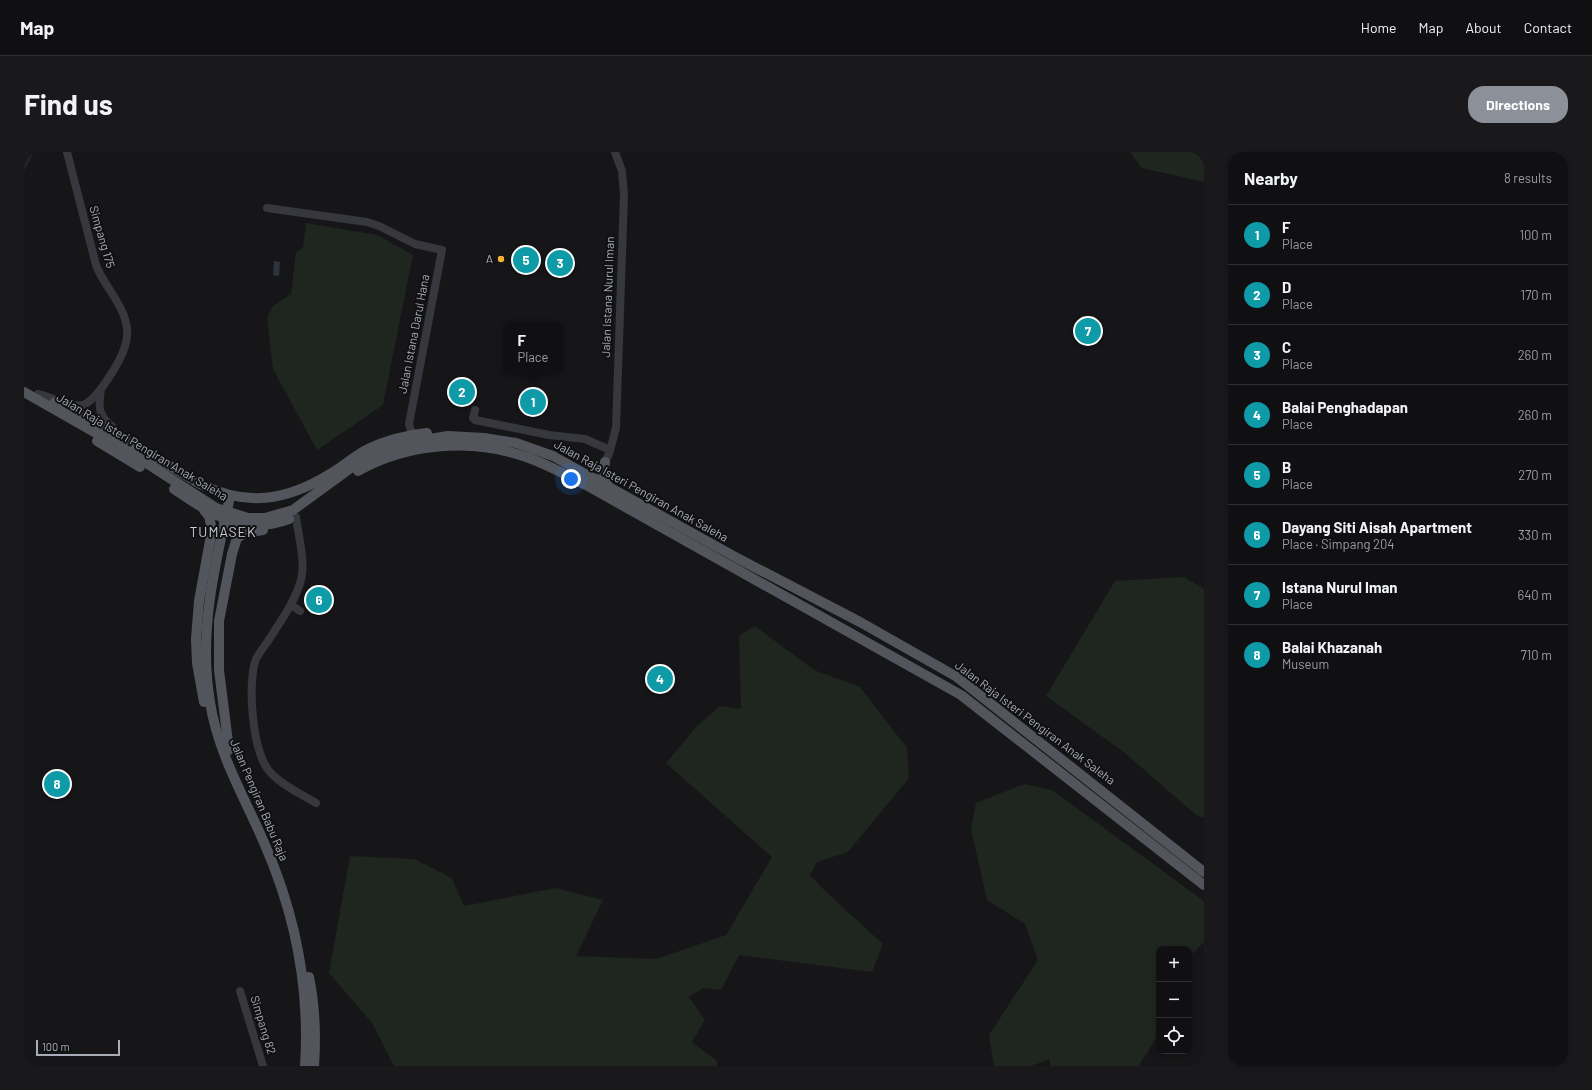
<!DOCTYPE html>
<html lang="en">
<head>
<meta charset="utf-8">
<style>
  body { margin:0; font-family:Barlow,sans-serif; background:#19191b; color:#f1f3f6 }
  .controls { position:absolute; right:12px; bottom:12px; display:grid; overflow:hidden; border-radius:8px; box-shadow:0 2px 6px #0003 }
  .controls button { width:36px; height:36px; display:grid; place-items:center; padding:0; border:0; border-bottom:1px solid #303032; background:#101012; color:#f1f3f6; font:20px sans-serif }
  .scale { position:absolute; left:12px; bottom:10px; width:84px; box-sizing:border-box; padding-left:4px; border:2px solid #a8adb8; border-top:0; font-size:11px; line-height:14px; white-space:nowrap; color:#a8adb8; -webkit-text-stroke:3px #111113; paint-order:stroke }
  .you { position:absolute; left:547px; top:327px; width:14px; height:14px; margin:-10px; border:3px solid #fff; border-radius:50%; background:#1a73e8; box-shadow:0 0 0 6px #1a73e833 }
  .badge { display:grid; place-items:center; width:26px; height:26px; border-radius:50%; background:#8c9099; color:#fff; font-size:13px; font-weight:700 }
  .pin { position:absolute; translate:-50% -50%; border:2px solid #fff; box-shadow:0 1px 4px #0006 }
  .popup { position:absolute; left:479px; top:170px; width:60px; height:52px; box-sizing:border-box; display:grid; place-content:center; border-radius:8px; background:#101012; filter:drop-shadow(0 1px 3px #0005); font-size:13px; white-space:nowrap; color:#9c9d9f }
  .popup b { font-size:15px; color:#f1f3f6 }
  .popup::after { content:''; position:absolute; left:50%; top:100%; margin-left:-8px; border:8px solid transparent; border-top-color:#101012 }
  .list { margin:0; padding:0; list-style:none }
  h2 { display:flex; justify-content:space-between; align-items:center; height:52px; margin:0; padding:0 16px; font-size:17px }
  h2 small { font-size:13px; font-weight:400; color:#9c9d9f }
  .list li { display:grid; grid-template-columns:26px 1fr auto; gap:12px; align-items:center; box-sizing:border-box; height:60px; padding:0 16px; border-top:1px solid #303032 }
  .list b { display:block; font-size:15px; white-space:nowrap }
  .list p { margin:0; font-size:13px; white-space:nowrap; color:#9c9d9f }
  .list em { font-size:13px; font-style:normal; color:#9c9d9f }
  .icon { flex:none; width:22px; height:22px; fill:none; stroke:currentColor; stroke-width:2; stroke-linecap:round; stroke-linejoin:round }
  .map { position:relative; flex:none; width:1180px; height:914px; overflow:hidden; border-radius:16px }
  header { display:flex; align-items:center; gap:24px; box-sizing:border-box; height:56px; padding:0 20px; background:#101012; border-bottom:1px solid #303032 }
  header strong { font-size:19px }
  nav { display:flex; gap:22px; margin-inline-start:auto; font-size:14px }
  .intro { display:flex; align-items:center; justify-content:space-between; box-sizing:border-box; height:96px; padding:0 24px }
  h1 { margin:0; font-size:28px }
  .button { padding:10px 18px; border-radius:16px; background:#8c9099; color:#fff; font-size:14px; font-weight:700 }
  main { display:flex; gap:24px; padding:0 24px }
  aside { flex:1; background:#101012; border-radius:16px; box-shadow:0 2px 6px #0003 }
  .map>svg:first-child { display:block }
  .built { fill:#222225 }
  .green { fill:#1e261f }
  .water { fill:#2c353c }
  .lines { fill:none; stroke-linecap:round; stroke-linejoin:round }
  .minor { stroke:#37383d; stroke-width:8 }
  .major { stroke:#53555c; stroke-width:10 }
  .poi-dot { fill:#f2b134; stroke:#111113; stroke-width:1.5 }
  .labels { text-anchor:middle; stroke-width:4; stroke-linejoin:round; paint-order:stroke }
  .street-label { font-size:12px; fill:#a8adb8; stroke:#111113 }
  .poi-label { font-size:12px; fill:#a8adb8; stroke:#111113; text-anchor:end }
  .quarter-label { font-size:14px; letter-spacing:1px; fill:#c9ccd4; stroke:#111113 }
</style>
</head>
<body>
<header>
<strong>Map</strong>
<nav><a>Home</a><a>Map</a><a>About</a><a>Contact</a></nav>
</header>
<div class="intro"><h1>Find us</h1><a class="button">Directions</a></div>
<main>
<div class="map">
<svg width="1180" height="914" viewBox="0 0 1180 914">
  <rect width="100%" height="100%" fill="#161618"/>
  <path class="built" d="M0,0l9,3 -9,16z"/>
  <g class="green">
    <path d="M1106,0h74v30l-62,-14z"/>
    <path d="M282,71l71,12 36,20 -30,150 -66,45 -44,-81 -6,-51 6,-12 18,-12 5,-42 7,-4z"/>
    <path d="M1160,425l20,12v229l-8,-3 -71,-62 -79,-57 69,-115z"/>
    <path d="M731,474l59,44 46,17 47,61 2,30 -61,74 -31,10 -7,13 15,16 58,53 -11,28 -133,-17 -18,35 -18,-2 -14,9 16,23 -13,22 25,19v5h-323l-22,-43 -43,-50 21,-117 64,3 38,19 12,28 91,-18 48,12 -27,56 80,3 70,-24 46,-78 -106,-94 31,-37 23,-20 21,3 -2,-73z"/>
    <path d="M1000,632l28,6 152,111v41l-15,15v-8h-30v84l-20,33h-88l-2,-7 -17,7h-38l-5,-31 49,-75 -13,-36 -38,-24 -16,-71 5,-26z"/>
  </g>
  <path class="water" d="M250,109l6,1 -1,14 -6,-1z"/>
  <g class="lines">
    <g class="minor">
      <path d="M243,56l100,14 12,4 36,18 27,6 -33,174 2,7 4,3"/>
      <path d="M77,237c-3,18 -3,27 13,39"/>
      <path d="M14,242c12,3 34,14 45,11 14,-5 38,-44 42,-59 3,-9 3,-18 0,-27 -6,-20 -22,-35 -29,-54l-29,-113"/>
      <path d="M451,258l-2,8 2,2 74,15 36,4 25,11"/>
      <path d="M569,333l16,-31 7,-26 8,-233 -2,-24 -7,-19"/>
      <path d="M272,365c2,17 10,46 5,63 -6,22 -21,42 -33,61 -4,6 -9,12 -12,18 -9,23 -4,96 15,114 12,13 30,21 45,30"/>
      <path d="M267,453l9,6"/>
      <path d="M216,839l23,75"/>
    </g>
    <g class="major">
      <path d="M0,240l107,61 85,55 32,10h17l28,-8 66,-48 28,-13 30,-8 31,-5 36,2 32,5 37,13 186,103 121,63 97,55 247,195"/>
      <path d="M31,250l43,21 102,61c47,23 86,17 130,-10 13,-7 24,-18 38,-25 19,-9 39,-14 59,-16"/>
      <path d="M73,289l43,26"/>
      <path d="M581,310l-2,15 6,10"/>
      <path d="M334,319c50,-28 114,-33 168,-14 21,7 40,18 60,28l375,210 243,190"/>
      <path d="M150,337c37,25 69,47 115,30"/>
      <path d="M206,345c-15,68 -32,135 -20,205 8,52 35,96 55,143 31,71 45,145 40,221"/>
      <path d="M180,550l-7,-39 -1,-24 3,-38 13,-71 -3,-14 -5,-6"/>
      <path d="M205,598l-10,-80v-49l13,-67 5,-16 8,-5 18,-3"/>
      <path d="M285,825c6,29 7,60 5,89"/>
    </g>
  </g>
  <circle class="poi-dot" cx="477" cy="107" r="4"/>
  <g class="labels">
    <g class="street-label">
      <text transform="translate(78 85) rotate(74)" y="4">Simpang 175</text>
      <text transform="translate(584 145) rotate(-88)" y="4">Jalan Istana Nurul Iman</text>
      <text transform="translate(390 182) rotate(-79)" y="4">Jalan Istana Darul Hana</text>
      <text transform="translate(118 295) rotate(31)" y="4">Jalan Raja Isteri Pengiran Anak Saleha</text>
      <text transform="translate(617 339) rotate(29)" y="4">Jalan Raja Isteri Pengiran Anak Saleha</text>
      <text transform="translate(1011 571) rotate(37)" y="4">Jalan Raja Isteri Pengiran Anak Saleha</text>
      <text transform="translate(235 648) rotate(67)" y="4">Jalan Pengiran Babu Raja</text>
      <text transform="translate(239 873) rotate(73)" y="4">Simpang 82</text>
    </g>
    <g class="poi-label">
      <text x="469" y="111">A</text>
    </g>
    <g class="quarter-label">
      <text x="199" y="385">TUMASEK</text>
    </g>
  </g>
</svg>
<div class="controls">
<button>+</button>
<button>−</button>
<button><svg class="icon" aria-label="locate" viewBox="0 0 24 24"><circle cx="12" cy="12" r="6"/><path d="M12 2v4M12 18v4M2 12h4M18 12h4"/></svg></button>
</div>
<div class="scale">100 m</div>
<div class="you"></div>
<div class="pin badge" style="left:509px;top:250px;background:#0f9aa8">1</div>
<div class="popup"><b>F</b>Place</div>
<div class="pin badge" style="left:438px;top:240px;background:#0f9aa8">2</div>
<div class="pin badge" style="left:536px;top:111px;background:#0f9aa8">3</div>
<div class="pin badge" style="left:636px;top:527px;background:#0f9aa8">4</div>
<div class="pin badge" style="left:502px;top:108px;background:#0f9aa8">5</div>
<div class="pin badge" style="left:295px;top:448px;background:#0f9aa8">6</div>
<div class="pin badge" style="left:1064px;top:179px;background:#0f9aa8">7</div>
<div class="pin badge" style="left:33px;top:632px;background:#0f9aa8">8</div>
</div>
<aside>
<h2>Nearby<small>8 results</small></h2>
<ul class="list">
<li><span class="badge" style="background:#0f9aa8">1</span><div><b>F</b><p>Place</p></div><em>100 m</em></li>
<li><span class="badge" style="background:#0f9aa8">2</span><div><b>D</b><p>Place</p></div><em>170 m</em></li>
<li><span class="badge" style="background:#0f9aa8">3</span><div><b>C</b><p>Place</p></div><em>260 m</em></li>
<li><span class="badge" style="background:#0f9aa8">4</span><div><b>Balai Penghadapan</b><p>Place</p></div><em>260 m</em></li>
<li><span class="badge" style="background:#0f9aa8">5</span><div><b>B</b><p>Place</p></div><em>270 m</em></li>
<li><span class="badge" style="background:#0f9aa8">6</span><div><b>Dayang Siti Aisah Apartment</b><p>Place · Simpang 204</p></div><em>330 m</em></li>
<li><span class="badge" style="background:#0f9aa8">7</span><div><b>Istana Nurul Iman</b><p>Place</p></div><em>640 m</em></li>
<li><span class="badge" style="background:#0f9aa8">8</span><div><b>Balai Khazanah</b><p>Museum</p></div><em>710 m</em></li>
</ul>
</aside>
</main>
</body>
</html>
